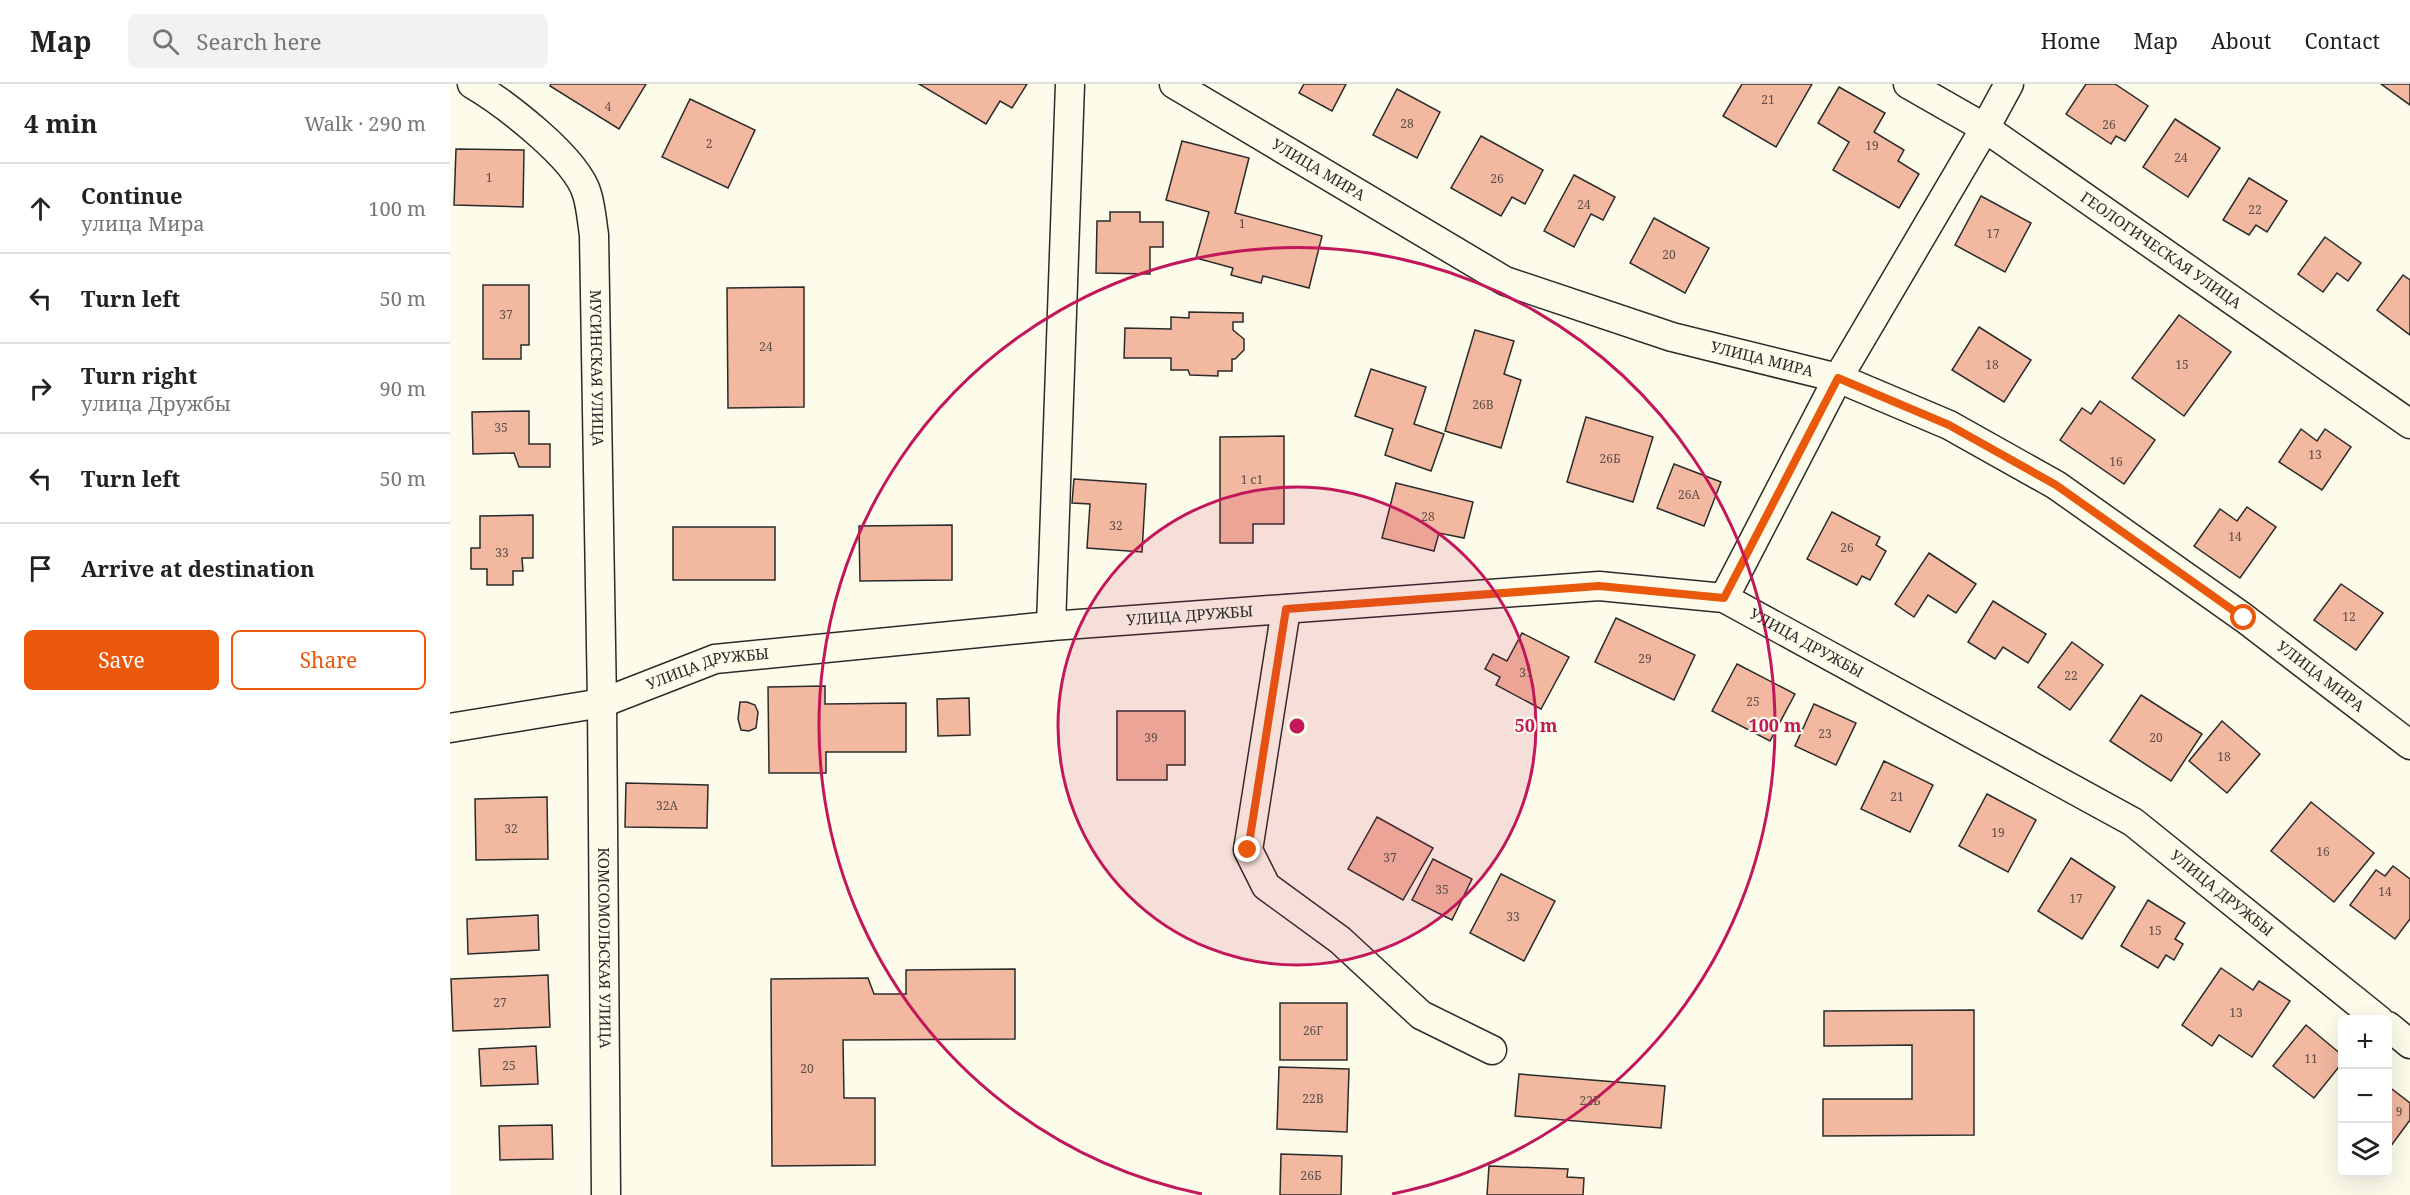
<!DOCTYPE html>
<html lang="en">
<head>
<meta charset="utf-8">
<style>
  body { margin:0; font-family:"Noto Serif",serif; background:#f2f2f2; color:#222 }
  .controls { position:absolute; right:18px; bottom:18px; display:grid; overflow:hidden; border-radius:9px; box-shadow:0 6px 24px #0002 }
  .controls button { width:54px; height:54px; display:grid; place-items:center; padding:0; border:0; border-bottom:2px solid #e0e0e0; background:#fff; color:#222; font:30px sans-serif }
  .stop { position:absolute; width:18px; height:18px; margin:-14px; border:4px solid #ea580c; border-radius:50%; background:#fff }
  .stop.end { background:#ea580c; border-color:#fff; box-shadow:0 2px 6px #0008 }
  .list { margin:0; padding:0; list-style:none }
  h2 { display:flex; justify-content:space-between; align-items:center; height:78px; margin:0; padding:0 24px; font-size:26px }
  h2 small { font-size:20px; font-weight:400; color:#767676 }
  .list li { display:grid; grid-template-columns:39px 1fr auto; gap:18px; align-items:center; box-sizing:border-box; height:90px; padding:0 24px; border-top:2px solid #e0e0e0 }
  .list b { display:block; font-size:22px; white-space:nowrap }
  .list p { margin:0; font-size:20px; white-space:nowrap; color:#767676 }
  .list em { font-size:20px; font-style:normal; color:#767676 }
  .actions { display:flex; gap:12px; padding:18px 24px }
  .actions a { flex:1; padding:14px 0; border:2px solid #ea580c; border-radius:9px; text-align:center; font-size:21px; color:#ea580c }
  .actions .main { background:#ea580c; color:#fff }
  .icon { flex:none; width:33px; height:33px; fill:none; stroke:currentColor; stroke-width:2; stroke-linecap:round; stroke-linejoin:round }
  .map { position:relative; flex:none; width:1960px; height:1111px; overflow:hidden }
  header { display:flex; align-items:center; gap:36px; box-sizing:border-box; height:84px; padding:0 30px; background:#fff; border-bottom:2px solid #e0e0e0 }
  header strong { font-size:28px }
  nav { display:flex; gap:33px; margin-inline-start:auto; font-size:21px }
  .search { width:420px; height:54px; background:#f2f2f2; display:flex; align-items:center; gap:15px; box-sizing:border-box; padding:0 21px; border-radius:9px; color:#767676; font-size:22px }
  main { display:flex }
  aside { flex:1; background:#fff }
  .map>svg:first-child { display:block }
  .building { fill:#f2b8a0; stroke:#2b2b2b; stroke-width:1.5 }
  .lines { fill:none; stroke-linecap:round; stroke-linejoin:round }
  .street-casing { stroke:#2b2b2b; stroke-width:31 }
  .street { stroke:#fdfbea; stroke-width:28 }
  .route { stroke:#ea580c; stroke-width:8 }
  .ring { fill:none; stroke:#c2185b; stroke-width:3 }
  .labels { text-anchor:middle; stroke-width:4.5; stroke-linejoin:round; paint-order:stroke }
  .number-label { font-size:12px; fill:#5d4e48 }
  .street-label { font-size:15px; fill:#2b2b2b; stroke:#fdfbea }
  .centre { fill:#c2185b; stroke:#fdfbea; stroke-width:3 }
  .ring-label { font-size:18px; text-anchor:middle; font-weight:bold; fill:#c2185b; stroke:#fdfbea; stroke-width:4.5; stroke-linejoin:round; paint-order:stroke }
</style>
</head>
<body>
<header>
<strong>Map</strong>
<div class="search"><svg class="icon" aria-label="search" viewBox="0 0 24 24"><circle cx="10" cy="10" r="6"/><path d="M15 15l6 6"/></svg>Search here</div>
<nav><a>Home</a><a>Map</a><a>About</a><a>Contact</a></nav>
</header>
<main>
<aside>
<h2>4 min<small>Walk · 290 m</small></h2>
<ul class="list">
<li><svg class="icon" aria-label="ahead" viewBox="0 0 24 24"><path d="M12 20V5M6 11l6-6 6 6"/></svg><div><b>Continue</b><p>улица Мира</p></div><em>100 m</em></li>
<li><svg class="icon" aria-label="left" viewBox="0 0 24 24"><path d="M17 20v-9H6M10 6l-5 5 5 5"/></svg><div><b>Turn left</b></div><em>50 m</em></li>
<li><svg class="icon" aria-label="right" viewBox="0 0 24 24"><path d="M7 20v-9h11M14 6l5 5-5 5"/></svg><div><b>Turn right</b><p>улица Дружбы</p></div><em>90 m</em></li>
<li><svg class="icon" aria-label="left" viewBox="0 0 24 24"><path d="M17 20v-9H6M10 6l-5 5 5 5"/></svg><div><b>Turn left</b></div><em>50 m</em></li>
<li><svg class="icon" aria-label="arrive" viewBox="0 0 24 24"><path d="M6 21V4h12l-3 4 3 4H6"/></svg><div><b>Arrive at destination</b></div></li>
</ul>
<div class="actions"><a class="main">Save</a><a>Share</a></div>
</aside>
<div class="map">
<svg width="1960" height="1111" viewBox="0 0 1960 1111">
  <rect width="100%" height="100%" fill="#fdfbea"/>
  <g class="building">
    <path d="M101,0h95l-27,45 -69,-43z"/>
    <path d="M469,0h108l-15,24 -12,-7 -14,23z"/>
    <path d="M854,0h42l-14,27 -33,-18z"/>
    <path d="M1292,0h70l-36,63 -53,-31z"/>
    <path d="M1636,0h29l33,22 -23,35 -9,-5 -5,8 -45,-30z"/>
    <path d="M1931,0h29v21z"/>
    <path d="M1389,3l46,26 -11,19 30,18 -6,11 21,13 -20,34 -66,-38 16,-28 -31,-19z"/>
    <path d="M947,5l43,23 -23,46 -44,-23z"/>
    <path d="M240,15l65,31 -27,58 -66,-31z"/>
    <path d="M1725,35l45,29 -32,49 -45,-30z"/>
    <path d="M1031,52l62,34 -18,34 -13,-7 -11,19 -50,-28z"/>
    <path d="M732,57l67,17 -14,55 87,23 -13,52 -46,-12 -2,7 -30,-8 2,-7 -37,-10 13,-46 -43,-12z"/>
    <path d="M6,65l68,1 -1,57 -69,-2z"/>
    <path d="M1124,91l41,22 -12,23 -12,-6 -17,33 -30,-16z"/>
    <path d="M1799,94l38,23 -20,31 -11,-7 -7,10 -26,-15z"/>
    <path d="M1531,112l50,27 -26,49 -50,-27z"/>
    <path d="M660,128h30v10h23v25h-13v27l-54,-1 1,-52h13z"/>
    <path d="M1204,134l55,30 -24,45 -55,-30z"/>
    <path d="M1875,153l36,26 -13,18 -11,-8 -14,19 -25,-18z"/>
    <path d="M1953,191l7,5v55l-33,-25z"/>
    <path d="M33,201h46v60h-8v14h-38z"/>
    <path d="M354,203v120l-76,1 -1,-120z"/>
    <path d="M739,228l54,1v9h-10v8l11,9v11l-9,9h-3v12h-14v5l-28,-1 -2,-5h-17v-12h-47l1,-30 46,1v-12l18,1z"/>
    <path d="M1729,231l52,37 -47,64 -52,-38z"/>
    <path d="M1529,243l52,33 -27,42 -52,-32z"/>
    <path d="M1025,246l39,11 -10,33 17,6 -20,68 -56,-17z"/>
    <path d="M921,285l55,18 -12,37 30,10 -13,37 -46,-16 8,-26 -38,-13z"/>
    <path d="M1650,317l55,39 -31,44 -64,-44 22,-32 9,6z"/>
    <path d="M79,327v33h21v23h-31l-5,-14 -41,1 -1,-42z"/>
    <path d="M1136,333l67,20 -20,65 -66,-20z"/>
    <path d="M1851,345l16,12 8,-12 26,18 -29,43 -43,-28z"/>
    <path d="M834,352v88h-31v19h-33v-106z"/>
    <path d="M1224,380l47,18 -17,44 -47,-18z"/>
    <path d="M624,395l72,5 -4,68 -55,-4 3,-44 -18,-1z"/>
    <path d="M946,399l77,19 -9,36 -25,-5 -5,18 -52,-13z"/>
    <path d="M1797,423l29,20 -36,51 -46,-32 26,-37 17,12z"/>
    <path d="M1382,428l48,25 -4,8 10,6 -16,29 -8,-4 -5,9 -50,-26z"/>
    <path d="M83,431v43h-11l1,13h-10v14h-26v-16h-16v-21h9v-32z"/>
    <path d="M502,441v55l-92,1 -1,-55z"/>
    <rect x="223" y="443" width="102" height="53"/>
    <path d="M1479,469l47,31 -20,29 -28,-18 -14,22 -19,-13z"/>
    <path d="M1891,500l42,29 -27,37 -42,-30z"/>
    <path d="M1543,517l53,33 -18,29 -25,-16 -8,12 -27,-17z"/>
    <path d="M1166,534l79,37 -21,45 -79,-38z"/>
    <path d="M1072,549l47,24 -28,52 -45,-24 4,-8 -15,-8 8,-15 14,7z"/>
    <path d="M1622,558l31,23 -33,45 -32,-23z"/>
    <path d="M1287,580l58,30 -25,47 -58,-30z"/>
    <path d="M375,602v18l81,-1v49h-80v21h-57l-1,-86z"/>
    <path d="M1691,611l61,39 -31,47 -61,-40z"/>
    <path d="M519,614l1,37 -32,1 -1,-37z"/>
    <path d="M290,618h7l8,3 3,7 -2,16 -7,3 -8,-1 -3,-11z"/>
    <path d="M1364,620l42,19 -20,42 -41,-19z"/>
    <path d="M667,627h68v54h-18v15h-50z"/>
    <path d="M1772,637l38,33 -33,39 -38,-32z"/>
    <path d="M1434,677l49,24 -23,47 -49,-23z"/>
    <path d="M176,699l82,2 -1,43 -82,-1z"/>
    <path d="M1537,710l49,26 -28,52 -49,-26z"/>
    <path d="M97,713l1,62 -72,1 -1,-61z"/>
    <path d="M1861,718l63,51 -40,49 -63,-51z"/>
    <path d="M927,733l56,31 -30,52 -55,-31z"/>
    <path d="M1621,774l44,29 -33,52 -44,-28z"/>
    <path d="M983,775l39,20 -20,41 -40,-20z"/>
    <path d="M1943,782l17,13v40l-15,20 -45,-34 26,-35 9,6z"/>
    <path d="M1051,790l54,27 -31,60 -54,-28z"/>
    <path d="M1698,816l37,23 -10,16 8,5 -9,16 -8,-5 -8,13 -37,-22z"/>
    <path d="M88,831l1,35 -71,4 -1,-35z"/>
    <path d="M1771,884l32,22 6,-9 31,20 -38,56 -33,-22 -7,11 -30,-21z"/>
    <path d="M565,885v70l-172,1 1,58h31v67l-103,1 -1,-187 97,-1 6,16h32v-24z"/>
    <path d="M98,891l2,52 -97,4 -2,-52z"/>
    <rect x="830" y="919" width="67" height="57"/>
    <path d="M1524,926v125l-151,1v-37h89v-54l-88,1v-35z"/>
    <path d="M1856,941l36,30v8l-28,35 -41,-32z"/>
    <path d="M86,962l2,38 -57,2 -2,-37z"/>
    <path d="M829,983l70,2 -2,63 -70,-3z"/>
    <path d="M1069,990l146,12 -4,42 -146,-12z"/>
    <path d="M1938,1002l22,17v17l-22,30z"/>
    <path d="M102,1041l1,34 -53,1 -1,-34z"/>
    <path d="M831,1070l61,2 -1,39h-61z"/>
    <path d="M1039,1082l79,3 -1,8 17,1 -1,17h-96z"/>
  </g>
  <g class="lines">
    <defs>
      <g id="street">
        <path id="s1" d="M22,0c32,19 105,74 115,110 4,13 5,28 7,41l8,468 4,492"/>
        <path id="s2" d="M724,0l331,197 167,56 166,41 111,47 107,60 188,133 166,127"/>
        <path id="s3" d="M1458,0l77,44 425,296"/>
        <path d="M1274,514l114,-220 147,-250 24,-44"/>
        <path d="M836,525l-38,241 18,36 74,54 81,75 71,35"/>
        <path d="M601,542l19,-542"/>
        <path id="s4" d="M0,644l152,-25 113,-44 336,-33 548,-40 125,12 409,224 246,198"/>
        <path d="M1938,942l22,18"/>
      </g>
    </defs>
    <use href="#street" class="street-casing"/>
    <use href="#street" class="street"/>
  </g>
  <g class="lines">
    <path class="route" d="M798,766l38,-241 313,-23 125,12 114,-220 111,47 107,60 188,133"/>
  </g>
  <circle cx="847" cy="642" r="239" fill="#c2185b" fill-opacity=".12"/>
  <g class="ring">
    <circle cx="847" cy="642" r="239"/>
    <path d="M752 1110A478 478 0 1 1 942 1110"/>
  </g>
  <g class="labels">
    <g class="number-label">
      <text x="1318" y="20">21</text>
      <text x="158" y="27">4</text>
      <text x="957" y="44">28</text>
      <text x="1659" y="45">26</text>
      <text x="259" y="64">2</text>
      <text x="1422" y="66">19</text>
      <text x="1731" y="78">24</text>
      <text x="39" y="98">1</text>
      <text x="1047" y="99">26</text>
      <text x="1134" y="125">24</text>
      <text x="1805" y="130">22</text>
      <text x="792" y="144">1</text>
      <text x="1543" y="154">17</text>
      <text x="1219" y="175">20</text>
      <text x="56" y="235">37</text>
      <text x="316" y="267">24</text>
      <text x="1542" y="285">18</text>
      <text x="1732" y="285">15</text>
      <text x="1033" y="325">26В</text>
      <text x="51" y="348">35</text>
      <text x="1865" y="375">13</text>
      <text x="1160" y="379">26Б</text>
      <text x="1666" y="382">16</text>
      <text x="802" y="400">1 с1</text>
      <text x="1239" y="415">26А</text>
      <text x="978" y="437">28</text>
      <text x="666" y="446">32</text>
      <text x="1785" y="457">14</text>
      <text x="1397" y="468">26</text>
      <text x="52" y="473">33</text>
      <text x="1899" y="537">12</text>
      <text x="1195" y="579">29</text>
      <text x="1076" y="593">31</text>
      <text x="1621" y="596">22</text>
      <text x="1303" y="622">25</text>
      <text x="1375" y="654">23</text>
      <text x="701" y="658">39</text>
      <text x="1706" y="658">20</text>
      <text x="1774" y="677">18</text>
      <text x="1447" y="717">21</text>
      <text x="217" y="726">32А</text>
      <text x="61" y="749">32</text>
      <text x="1548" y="753">19</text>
      <text x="1873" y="772">16</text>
      <text x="940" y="778">37</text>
      <text x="992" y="810">35</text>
      <text x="1935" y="812">14</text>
      <text x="1626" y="819">17</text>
      <text x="1063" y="837">33</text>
      <text x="1705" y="851">15</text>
      <text x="50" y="923">27</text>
      <text x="1786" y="933">13</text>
      <text x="863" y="951">26Г</text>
      <text x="1861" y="979">11</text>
      <text x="59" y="986">25</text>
      <text x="357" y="989">20</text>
      <text x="863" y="1019">22В</text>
      <text x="1140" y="1021">22Б</text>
      <text x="1949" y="1032">9</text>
      <text x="861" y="1096">26Б</text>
    </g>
    <g class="street-label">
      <text dy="5" stroke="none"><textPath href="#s2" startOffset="168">УЛИЦА МИРА</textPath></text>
      <text dy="5" stroke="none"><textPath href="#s3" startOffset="303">ГЕОЛОГИЧЕСКАЯ УЛИЦА</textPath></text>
      <text dy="5" stroke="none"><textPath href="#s2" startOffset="654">УЛИЦА МИРА</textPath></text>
      <text dy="5" stroke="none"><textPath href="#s1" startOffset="336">МУСИНСКАЯ УЛИЦА</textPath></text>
      <text dy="5" stroke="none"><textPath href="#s4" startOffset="752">УЛИЦА ДРУЖБЫ</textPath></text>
      <text dy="5" stroke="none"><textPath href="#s4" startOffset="1382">УЛИЦА ДРУЖБЫ</textPath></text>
      <text dy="5" stroke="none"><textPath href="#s4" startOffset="266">УЛИЦА ДРУЖБЫ</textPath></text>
      <text dy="5" stroke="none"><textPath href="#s2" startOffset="1302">УЛИЦА МИРА</textPath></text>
      <text dy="5" stroke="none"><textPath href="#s4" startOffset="1868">УЛИЦА ДРУЖБЫ</textPath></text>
      <text dy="5" stroke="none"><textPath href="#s1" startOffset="916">КОМСОМОЛЬСКАЯ УЛИЦА</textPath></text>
    </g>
  </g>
  <circle cx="847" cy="642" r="9" class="centre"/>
  <g class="ring-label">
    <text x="1086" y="648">50 m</text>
    <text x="1325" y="648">100 m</text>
  </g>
</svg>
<div class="controls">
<button>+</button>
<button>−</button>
<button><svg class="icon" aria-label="layers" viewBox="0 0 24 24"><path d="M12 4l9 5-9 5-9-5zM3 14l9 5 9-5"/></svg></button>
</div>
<div class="stop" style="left:1794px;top:534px"></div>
<div class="stop end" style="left:798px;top:766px"></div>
</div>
</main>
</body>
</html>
